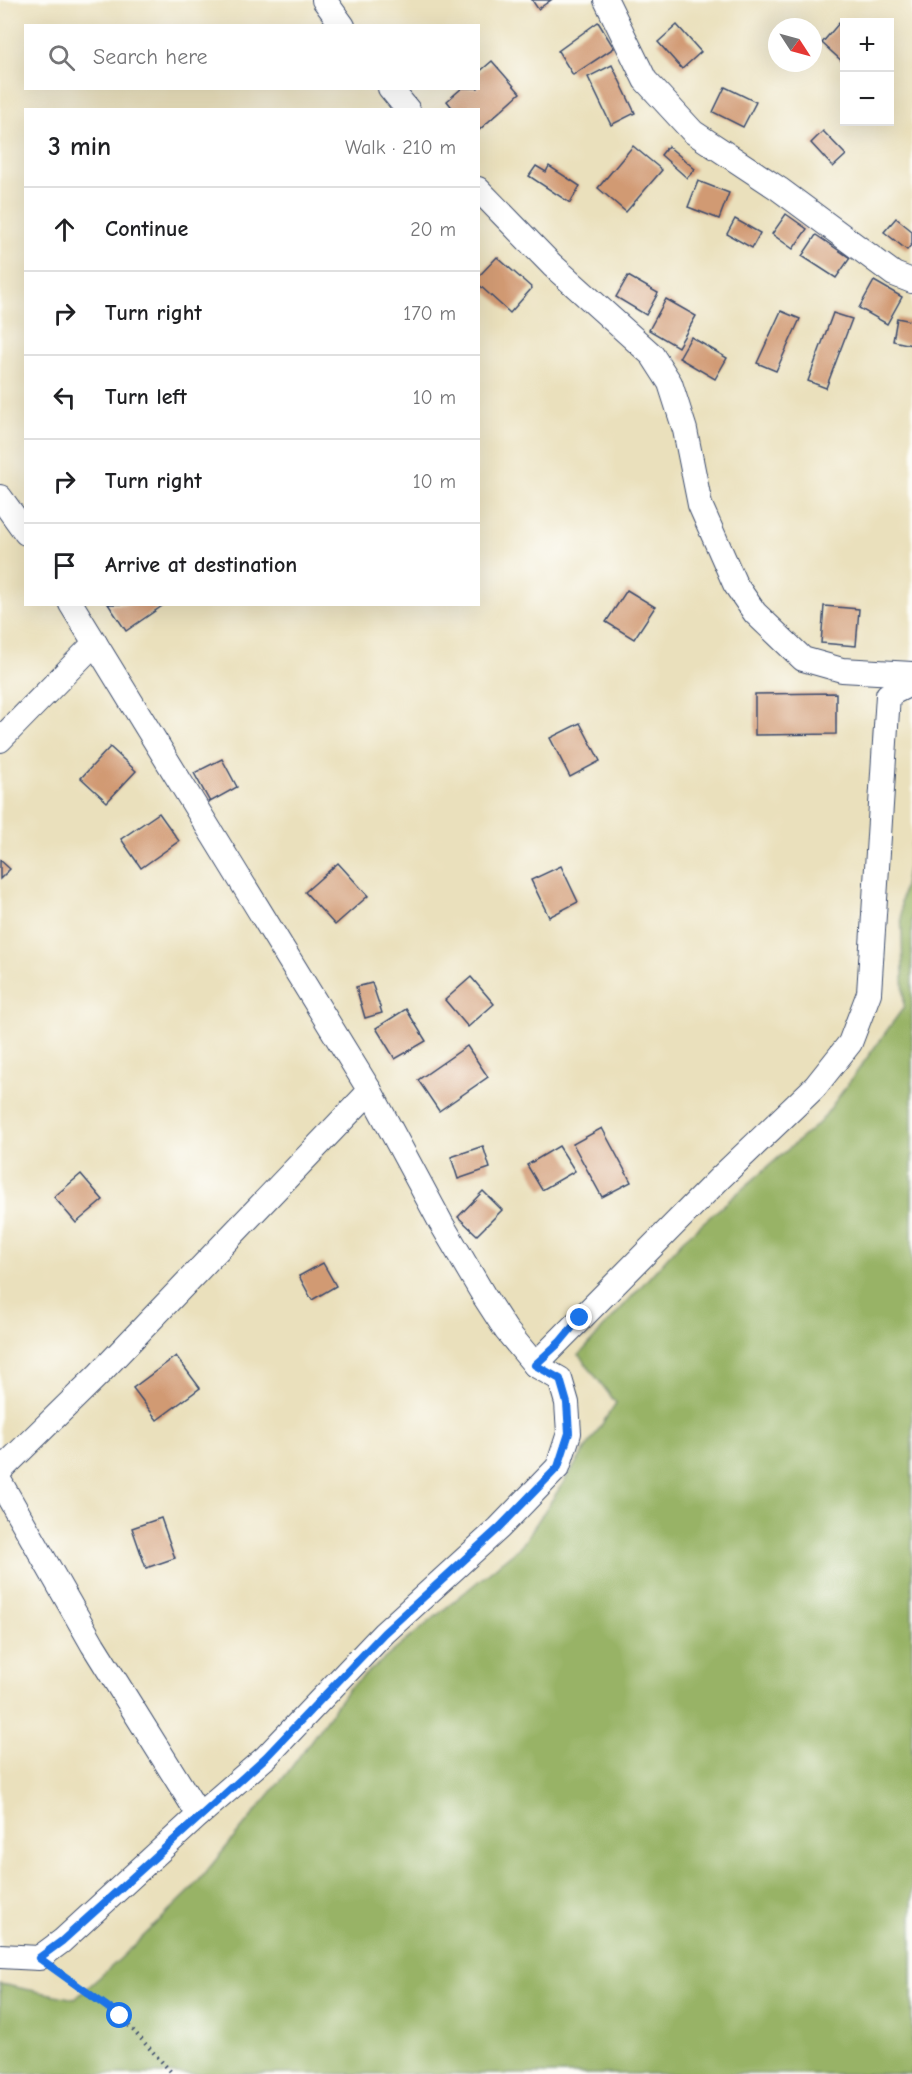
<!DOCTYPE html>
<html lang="en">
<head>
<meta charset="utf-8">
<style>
  body { margin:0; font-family:"Comic Neue",sans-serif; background:#f6f6f6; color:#202124 }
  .controls { position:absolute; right:18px; top:18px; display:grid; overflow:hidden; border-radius:0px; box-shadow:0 6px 24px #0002 }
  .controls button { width:54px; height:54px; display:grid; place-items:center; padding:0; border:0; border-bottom:2px solid #e0e0e0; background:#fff; color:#202124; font:30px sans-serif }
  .compass { position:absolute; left:768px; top:18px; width:54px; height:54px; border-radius:50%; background:#fff; box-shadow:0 6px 24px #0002; rotate:126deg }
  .stop { position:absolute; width:18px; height:18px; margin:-14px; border:4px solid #1a73e8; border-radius:50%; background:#fff }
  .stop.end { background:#1a73e8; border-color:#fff; box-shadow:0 2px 6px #0008 }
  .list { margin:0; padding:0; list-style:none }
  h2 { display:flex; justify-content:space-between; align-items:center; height:78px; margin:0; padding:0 24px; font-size:26px }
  h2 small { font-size:20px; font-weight:400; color:#757577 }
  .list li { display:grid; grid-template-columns:39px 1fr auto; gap:18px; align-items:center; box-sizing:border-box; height:84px; padding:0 24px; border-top:2px solid #e0e0e0 }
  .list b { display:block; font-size:22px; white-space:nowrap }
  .list em { font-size:20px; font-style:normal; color:#757577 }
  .icon { flex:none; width:33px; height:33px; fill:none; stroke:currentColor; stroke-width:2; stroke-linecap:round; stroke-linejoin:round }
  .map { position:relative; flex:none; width:912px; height:2074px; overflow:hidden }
  .search { position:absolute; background:#fff; box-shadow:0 6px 24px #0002; left:24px; top:24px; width:456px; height:66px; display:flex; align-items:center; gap:15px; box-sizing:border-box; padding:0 21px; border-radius:0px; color:#757577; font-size:22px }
  .panel { position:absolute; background:#fff; box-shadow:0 6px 24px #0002; left:24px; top:108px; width:456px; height:498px; border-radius:0px }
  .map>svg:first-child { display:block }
  .forest { fill:#98b366; stroke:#5a7162; stroke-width:1.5 }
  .building { fill:#d19a73 }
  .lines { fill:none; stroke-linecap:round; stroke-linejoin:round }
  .minor-casing { stroke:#3a4a6c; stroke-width:26 }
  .path { stroke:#3a4a6c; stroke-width:4; stroke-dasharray:1.5 4.5; stroke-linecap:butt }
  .minor { stroke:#fff; stroke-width:24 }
  .route { stroke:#1a73e8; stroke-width:8 }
</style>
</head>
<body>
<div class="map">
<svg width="912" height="2074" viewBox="0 0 912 2074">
  <rect width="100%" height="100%" fill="#fdfcf7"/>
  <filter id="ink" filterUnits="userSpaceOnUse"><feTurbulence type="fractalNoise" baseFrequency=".0167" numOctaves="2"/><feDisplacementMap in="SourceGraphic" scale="12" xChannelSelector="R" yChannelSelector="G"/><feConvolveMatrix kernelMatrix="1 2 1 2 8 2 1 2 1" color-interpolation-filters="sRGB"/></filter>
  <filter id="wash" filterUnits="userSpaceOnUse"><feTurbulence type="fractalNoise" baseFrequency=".008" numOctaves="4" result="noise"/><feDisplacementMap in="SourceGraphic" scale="24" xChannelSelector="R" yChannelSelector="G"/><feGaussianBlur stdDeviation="1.35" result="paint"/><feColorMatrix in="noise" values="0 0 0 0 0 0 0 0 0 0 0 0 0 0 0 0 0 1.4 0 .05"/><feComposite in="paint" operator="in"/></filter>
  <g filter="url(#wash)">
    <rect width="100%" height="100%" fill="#eae0bc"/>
    <path class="forest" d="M912,842v1232h-912v-90l75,15 45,-40 72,-70 96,-117 61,-84 173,-143 94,-142 -37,-48 104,-115 138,-119 83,-114 -3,-105z"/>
    <g id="blocks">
      <g class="building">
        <path d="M532,0h19l-13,9z"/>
        <path d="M598,22l16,26 -41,27 -15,-24z"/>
        <path d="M840,22l4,4v37l-22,-20z"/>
        <path d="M677,25l24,27 -19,17 -24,-27z"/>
        <path d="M492,61l28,32 -42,38v-21h-24l-7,-9 15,-13h16v-15z"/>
        <path d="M612,65l23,48 -24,12 -23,-48z"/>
        <path d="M725,87l31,15 -13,25 -30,-15z"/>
        <path d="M823,131l23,24 -13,12 -22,-24z"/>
        <path d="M633,146l29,24 -36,42 -28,-24z"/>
        <path d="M668,146l27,23 -8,9 -26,-23z"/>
        <path d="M536,166l10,6 3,-6 31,20 -10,17 -41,-27z"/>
        <path d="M698,181l31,12 -10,26 -31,-12z"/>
        <path d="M786,214l21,15 -14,20 -21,-15z"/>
        <path d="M896,218l16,13v13l-5,6 -23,-18z"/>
        <path d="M735,219l25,14 -8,15 -25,-14z"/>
        <path d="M816,235l34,23 -14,20 -34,-22z"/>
        <path d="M497,257l35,31 -22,25 -32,-29v-7z"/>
        <path d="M628,276l30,17 -12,22 -30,-18z"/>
        <path d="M874,281l28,16 -15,27 -28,-16z"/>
        <path d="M666,299l30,17 -18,31 -29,-17z"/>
        <path d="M781,311l19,8 -24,52 -19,-8z"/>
        <path d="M833,313l19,6 -26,69 -18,-7z"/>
        <path d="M897,318l15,3v24l-19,-4z"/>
        <path d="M691,337l36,21 -12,21 -36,-21z"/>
        <path d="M627,590l28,17 -21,32 -28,-17z"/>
        <path d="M108,604h57l-39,27z"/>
        <path d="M824,606l35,3 -3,37 -35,-3z"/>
        <path d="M836,693v41l-81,1v-41z"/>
        <path d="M580,723l20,38 -30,16 -20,-39z"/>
        <path d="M110,747l26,24 -29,31 -26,-24z"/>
        <path d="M222,759l15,28 -27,15 -16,-29z"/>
        <path d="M159,813l20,28 -38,27 -20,-29z"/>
        <path d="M0,860l10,9 -10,10z"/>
        <path d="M338,863l30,33 -33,29 -30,-33z"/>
        <path d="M561,866l17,36 -29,15 -18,-37z"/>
        <path d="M471,977l23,27 -26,23 -23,-27z"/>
        <path d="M372,983l10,30 -17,5 -9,-31z"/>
        <path d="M406,1009l20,32 -31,18 -19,-31z"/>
        <path d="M467,1046l21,31 -49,34 -21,-31z"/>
        <path d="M602,1128l29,54 -29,15 -29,-53z"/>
        <path d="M483,1146l7,22 -32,11 -7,-22z"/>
        <path d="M559,1146l16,25 -33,19 -15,-25z"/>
        <path d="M81,1174l22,26 -27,23 -22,-26z"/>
        <path d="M483,1191l19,19 -25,25 -19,-18z"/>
        <path d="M323,1263l13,23 -24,14 -13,-24z"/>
        <path d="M176,1356l24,32 -43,32 -24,-32z"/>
        <path d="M161,1518l14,40 -29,10 -14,-40z"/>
      </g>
    </g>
  </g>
  <g filter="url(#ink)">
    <use href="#blocks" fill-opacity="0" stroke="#3a4a6c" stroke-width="1.5"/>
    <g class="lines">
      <defs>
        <g id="minor">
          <path d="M324,0l19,26"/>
          <path d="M606,0l39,80 48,52 86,57 115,85 18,7"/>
          <path d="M390,88l18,22"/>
          <path d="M478,189l74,76 100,90 18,28 15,47 15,75 35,79 20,29 48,46 39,11 70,4"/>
          <path d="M0,497l26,36"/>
          <path d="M71,604l299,487 71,132 43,73 22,34 29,35 25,14 7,24 2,30 -11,34 -59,61 -115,105 -118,124 -67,58"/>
          <path d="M0,740l95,-97"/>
          <path d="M535,1365l185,-187 95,-91 35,-44 19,-50 19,-298 24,-12"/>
          <path d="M0,1471l99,-97 271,-283"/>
          <path d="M0,1482l93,163 106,170 -137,126 -23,17 -39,-2"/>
        </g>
      </defs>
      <use href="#minor" class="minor-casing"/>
      <path class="path" d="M62,1975l58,41 53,58"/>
      <use href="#minor" class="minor"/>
    </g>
  </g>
  <g class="lines" filter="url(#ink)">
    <path class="route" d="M120,2016l-81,-58 23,-17 204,-184 118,-124 115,-105 59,-61 11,-34 -2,-30 -7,-24 -25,-14 25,-23 20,-24"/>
  </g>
</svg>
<div class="controls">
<button>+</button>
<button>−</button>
</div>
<svg class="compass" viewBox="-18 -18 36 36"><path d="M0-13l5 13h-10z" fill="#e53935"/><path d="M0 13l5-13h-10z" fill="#757577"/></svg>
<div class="stop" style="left:120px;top:2016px"></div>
<div class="stop end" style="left:580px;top:1318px"></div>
<div class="search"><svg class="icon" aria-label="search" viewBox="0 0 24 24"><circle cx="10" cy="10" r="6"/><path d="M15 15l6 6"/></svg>Search here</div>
<section class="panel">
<h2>3 min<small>Walk · 210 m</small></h2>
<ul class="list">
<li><svg class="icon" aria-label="ahead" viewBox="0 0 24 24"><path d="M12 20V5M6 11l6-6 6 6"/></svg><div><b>Continue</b></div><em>20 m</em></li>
<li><svg class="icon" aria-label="right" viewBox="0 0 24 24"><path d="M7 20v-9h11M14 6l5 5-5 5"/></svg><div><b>Turn right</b></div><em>170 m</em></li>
<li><svg class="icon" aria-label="left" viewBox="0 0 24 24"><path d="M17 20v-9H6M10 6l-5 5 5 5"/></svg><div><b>Turn left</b></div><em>10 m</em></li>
<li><svg class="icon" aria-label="right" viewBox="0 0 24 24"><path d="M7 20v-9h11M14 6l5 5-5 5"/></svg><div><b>Turn right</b></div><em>10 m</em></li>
<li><svg class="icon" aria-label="arrive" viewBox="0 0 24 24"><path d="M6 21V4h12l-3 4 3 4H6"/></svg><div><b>Arrive at destination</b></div></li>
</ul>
</section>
</div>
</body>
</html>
